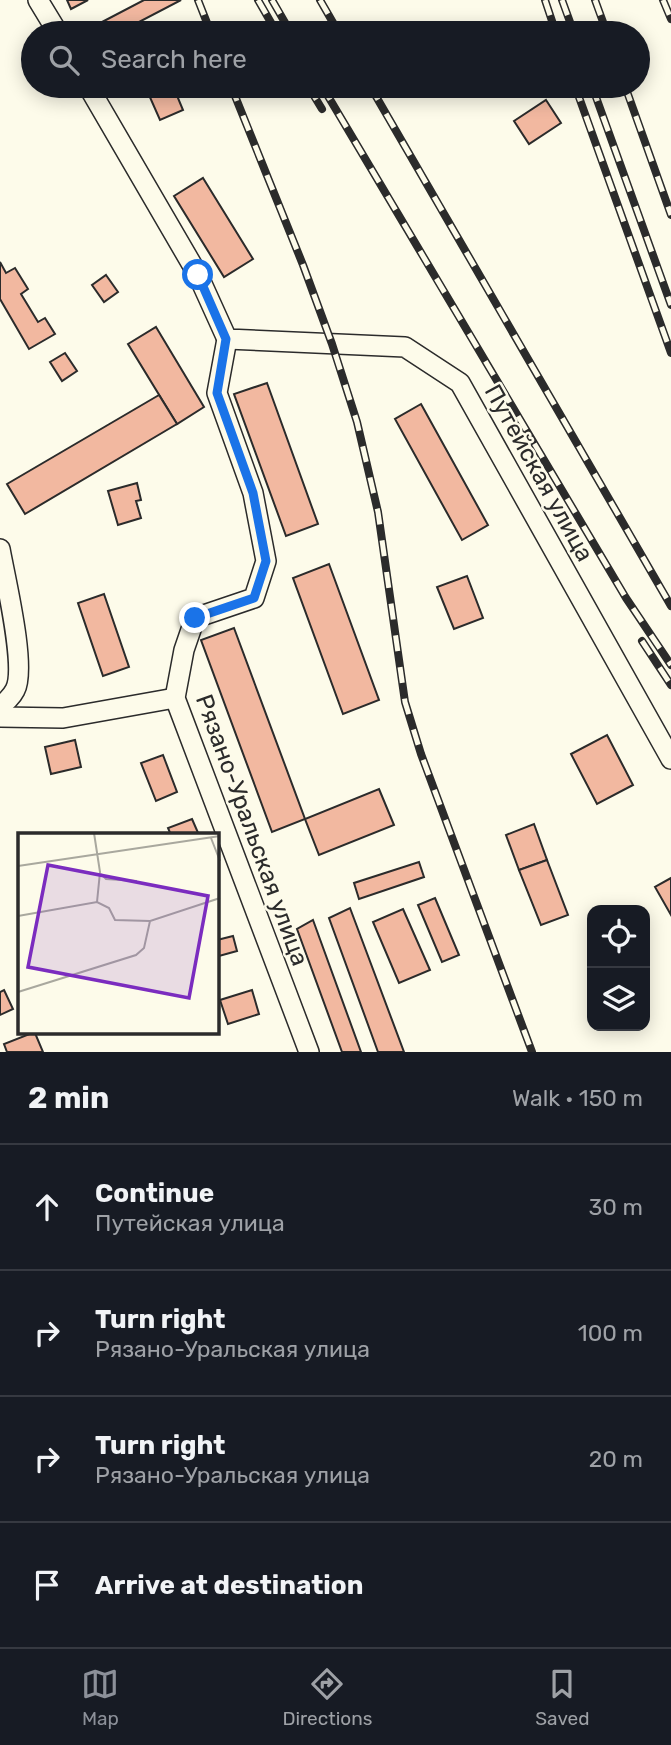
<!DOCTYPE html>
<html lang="en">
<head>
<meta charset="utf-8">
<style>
  body { margin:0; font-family:Rubik,sans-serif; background:#242831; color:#f1f3f6 }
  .controls { position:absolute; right:21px; bottom:21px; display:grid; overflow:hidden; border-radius:14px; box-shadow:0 4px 18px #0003 }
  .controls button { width:63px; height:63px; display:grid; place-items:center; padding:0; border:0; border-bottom:2px solid #363941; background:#171b24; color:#f1f3f6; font:35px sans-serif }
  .stop { position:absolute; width:21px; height:21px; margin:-16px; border:5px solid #1a73e8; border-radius:50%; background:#fff }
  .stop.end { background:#1a73e8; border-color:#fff; box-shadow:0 2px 7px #0008 }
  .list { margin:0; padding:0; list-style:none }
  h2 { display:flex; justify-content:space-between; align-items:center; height:91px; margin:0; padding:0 28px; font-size:30px }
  h2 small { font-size:23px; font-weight:400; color:#9ea1a6 }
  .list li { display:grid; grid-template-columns:46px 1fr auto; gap:21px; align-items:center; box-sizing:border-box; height:126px; padding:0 28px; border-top:2px solid #363941 }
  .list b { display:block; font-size:26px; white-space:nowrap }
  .list p { margin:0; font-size:23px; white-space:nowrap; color:#9ea1a6 }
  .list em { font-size:23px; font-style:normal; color:#9ea1a6 }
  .icon { flex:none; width:38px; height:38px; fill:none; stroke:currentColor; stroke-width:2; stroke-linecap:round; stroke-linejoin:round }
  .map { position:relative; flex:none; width:671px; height:1052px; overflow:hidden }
  .search { position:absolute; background:#171b24; box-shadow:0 4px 18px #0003; left:21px; right:21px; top:21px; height:77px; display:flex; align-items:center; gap:18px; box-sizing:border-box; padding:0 24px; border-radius:38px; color:#9ea1a6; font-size:26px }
  .sheet { height:595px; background:#171b24 }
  nav { display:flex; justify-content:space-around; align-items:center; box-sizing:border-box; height:98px; border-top:2px solid #363941; background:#171b24; font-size:19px; color:#9ea1a6 }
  nav a { display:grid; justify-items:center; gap:4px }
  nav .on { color:#8c9099 }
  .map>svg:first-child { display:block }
  .building { fill:#f2b8a0; stroke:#2b2b2b; stroke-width:2 }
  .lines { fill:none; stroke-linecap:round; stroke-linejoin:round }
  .minor-casing { stroke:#2b2b2b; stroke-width:22 }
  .minor { stroke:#fdfbea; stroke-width:19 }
  .rail-casing { stroke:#2b2b2b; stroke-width:8 }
  .rail { stroke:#fdfbea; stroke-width:5; stroke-dasharray:16; stroke-linecap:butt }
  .route { stroke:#1a73e8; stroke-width:9 }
  .labels { text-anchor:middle; stroke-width:5; stroke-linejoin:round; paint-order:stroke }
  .street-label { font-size:24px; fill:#2b2b2b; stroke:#fdfbea }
  .inset-road { fill:none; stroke:#a9a89e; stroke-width:2 }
  .view { fill:#7b2cbf; fill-opacity:0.15; stroke:#7b2cbf; stroke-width:3.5 }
  .inset-edge { fill:none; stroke:#2b2b2b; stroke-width:3.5 }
</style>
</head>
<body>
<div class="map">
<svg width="671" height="1052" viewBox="0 0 671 1052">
  <rect width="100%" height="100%" fill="#fdfbea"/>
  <g class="building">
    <path d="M67,0h21l-17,9z"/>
    <path d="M144,0h37l-63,33h-37z"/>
    <path d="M145,86h28l10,24 -23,10z"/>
    <path d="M546,100l15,23 -32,21 -15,-23z"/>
    <path d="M203,178l50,81 -29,18 -50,-81z"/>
    <path d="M0,262l6,11 9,-5 13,21 -7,5 17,28 7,-4 10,16 -26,15 -29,-50z"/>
    <path d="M106,275l12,17 -14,10 -12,-17z"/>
    <path d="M156,327l48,80 -27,17 -49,-80z"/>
    <path d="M65,353l12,18 -15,10 -12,-19z"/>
    <path d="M267,383l51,141 -32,12 -52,-142z"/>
    <path d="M159,395l18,29 -152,90 -18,-30z"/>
    <path d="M421,404l67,121 -26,15 -67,-121z"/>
    <path d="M137,483l4,17 -5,1 5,17 -23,7 -10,-34z"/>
    <path d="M329,564l50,136 -36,14 -50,-136z"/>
    <path d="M467,576l16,42 -29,11 -17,-42z"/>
    <path d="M104,594l25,73 -26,9 -25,-73z"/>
    <path d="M234,628l71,191 -33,13 -71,-192z"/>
    <path d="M607,735l26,50 -36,19 -26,-50z"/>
    <path d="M75,740l6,27 -30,7 -6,-27z"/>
    <path d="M163,755l14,37 -21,9 -15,-38z"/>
    <path d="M379,789l15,36 -75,30 -14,-36z"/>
    <path d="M192,819l7,16h-28l-3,-7z"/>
    <path d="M534,824l13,36 -28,10 -13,-35z"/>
    <path d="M547,860l21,55 -27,10 -22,-55z"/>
    <path d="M419,862l5,15 -65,22 -5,-16z"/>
    <path d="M671,878v37l-16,-28z"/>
    <path d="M435,898l24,57 -17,7 -24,-57z"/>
    <path d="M350,908l54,144h-26l-49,-134z"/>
    <path d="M403,909l27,61 -31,13 -26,-61z"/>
    <path d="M313,920l48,132h-19l-45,-123z"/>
    <path d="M233,936l4,15 -18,5 -2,-16z"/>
    <path d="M4,990l9,19 -13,6v-23z"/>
    <path d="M252,990l7,24 -31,10 -8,-24z"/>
    <path d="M32,1033h3l8,19h-36l-3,-8z"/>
  </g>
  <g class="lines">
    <defs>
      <g id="minor">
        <path d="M38,0l20,33"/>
        <path d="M88,86l110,189 29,64 178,8 55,36 211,376"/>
        <path d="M227,339l-10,54 36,100 13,68 -12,37 -59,20 -11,32 -9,48 134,354"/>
        <path d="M0,549c5,28 27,119 15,141 -3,6 -10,13 -15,16"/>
        <path d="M0,717l63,1 112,-20"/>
      </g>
    </defs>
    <use href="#minor" class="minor-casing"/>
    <use href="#minor" class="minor"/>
    <defs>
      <g id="rail">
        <path d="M198,0l13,33"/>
        <path d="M258,0l19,33"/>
        <path d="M272,0l19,33"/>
        <path d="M320,0l19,33"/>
        <path d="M545,0l11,33"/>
        <path d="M562,0l12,33"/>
        <path d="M595,0l12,33"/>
        <path d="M663,0l8,19"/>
        <path d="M231,86l72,179 29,79 25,78 21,90 27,190 16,52 111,298"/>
        <path d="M308,86l14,23"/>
        <path d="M322,86l304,512 45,67"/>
        <path d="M370,86l301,520"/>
        <path d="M575,86l96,267"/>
        <path d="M592,86l79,219"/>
        <path d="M625,86l46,129"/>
        <path d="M642,641l29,44"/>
      </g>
    </defs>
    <use href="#rail" class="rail-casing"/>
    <use href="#rail" class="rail"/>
  </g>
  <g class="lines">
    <path class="route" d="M195,618l59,-20 12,-37 -13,-68 -36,-100 9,-54 -28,-64"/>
  </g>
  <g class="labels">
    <g class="street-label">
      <text transform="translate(539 473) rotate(61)" y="8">Путейская улица</text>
      <text transform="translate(252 830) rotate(70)" y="8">Рязано-Уральская улица</text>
    </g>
  </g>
  <g transform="translate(18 833)">
    <rect width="201" height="201" fill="#fdfbea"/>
    <path class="inset-road" d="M76,0l6,39 -3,30M193,5l9,23M0,33l202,-30M83,41l5,5 31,2M0,83l79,-14 12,6 6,12 35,1M0,159l118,-37 8,-7 6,-27 70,-23"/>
    <path class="view" d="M30,32l160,31 -19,102 -161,-31z"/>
    <rect width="201" height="201" class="inset-edge"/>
  </g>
</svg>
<div class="controls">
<button><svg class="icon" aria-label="locate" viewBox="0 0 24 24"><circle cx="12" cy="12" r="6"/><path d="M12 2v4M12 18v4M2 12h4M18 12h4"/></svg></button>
<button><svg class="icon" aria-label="layers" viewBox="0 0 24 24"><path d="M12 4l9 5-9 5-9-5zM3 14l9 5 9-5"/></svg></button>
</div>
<div class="stop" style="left:198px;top:275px"></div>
<div class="stop end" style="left:195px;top:618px"></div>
<div class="search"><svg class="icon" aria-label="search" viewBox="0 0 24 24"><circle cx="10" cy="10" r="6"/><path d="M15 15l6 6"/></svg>Search here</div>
</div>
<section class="sheet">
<h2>2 min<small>Walk · 150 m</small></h2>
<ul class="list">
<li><svg class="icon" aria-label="ahead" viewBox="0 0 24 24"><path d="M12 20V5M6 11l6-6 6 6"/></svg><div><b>Continue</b><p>Путейская улица</p></div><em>30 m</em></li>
<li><svg class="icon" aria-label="right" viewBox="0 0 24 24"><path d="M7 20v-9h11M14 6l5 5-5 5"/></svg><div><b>Turn right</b><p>Рязано-Уральская улица</p></div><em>100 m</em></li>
<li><svg class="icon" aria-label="right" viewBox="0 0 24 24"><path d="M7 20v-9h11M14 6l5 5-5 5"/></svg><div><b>Turn right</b><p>Рязано-Уральская улица</p></div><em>20 m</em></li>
<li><svg class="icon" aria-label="arrive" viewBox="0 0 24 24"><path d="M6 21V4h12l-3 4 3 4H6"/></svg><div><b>Arrive at destination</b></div></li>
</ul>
</section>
<nav>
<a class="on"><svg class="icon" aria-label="map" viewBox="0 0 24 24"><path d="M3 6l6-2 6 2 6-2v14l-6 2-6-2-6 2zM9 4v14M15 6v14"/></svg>Map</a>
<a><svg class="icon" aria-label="directions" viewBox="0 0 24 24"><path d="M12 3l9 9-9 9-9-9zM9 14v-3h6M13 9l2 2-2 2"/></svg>Directions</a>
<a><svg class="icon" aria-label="saved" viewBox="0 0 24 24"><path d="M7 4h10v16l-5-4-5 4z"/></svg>Saved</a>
</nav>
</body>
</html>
